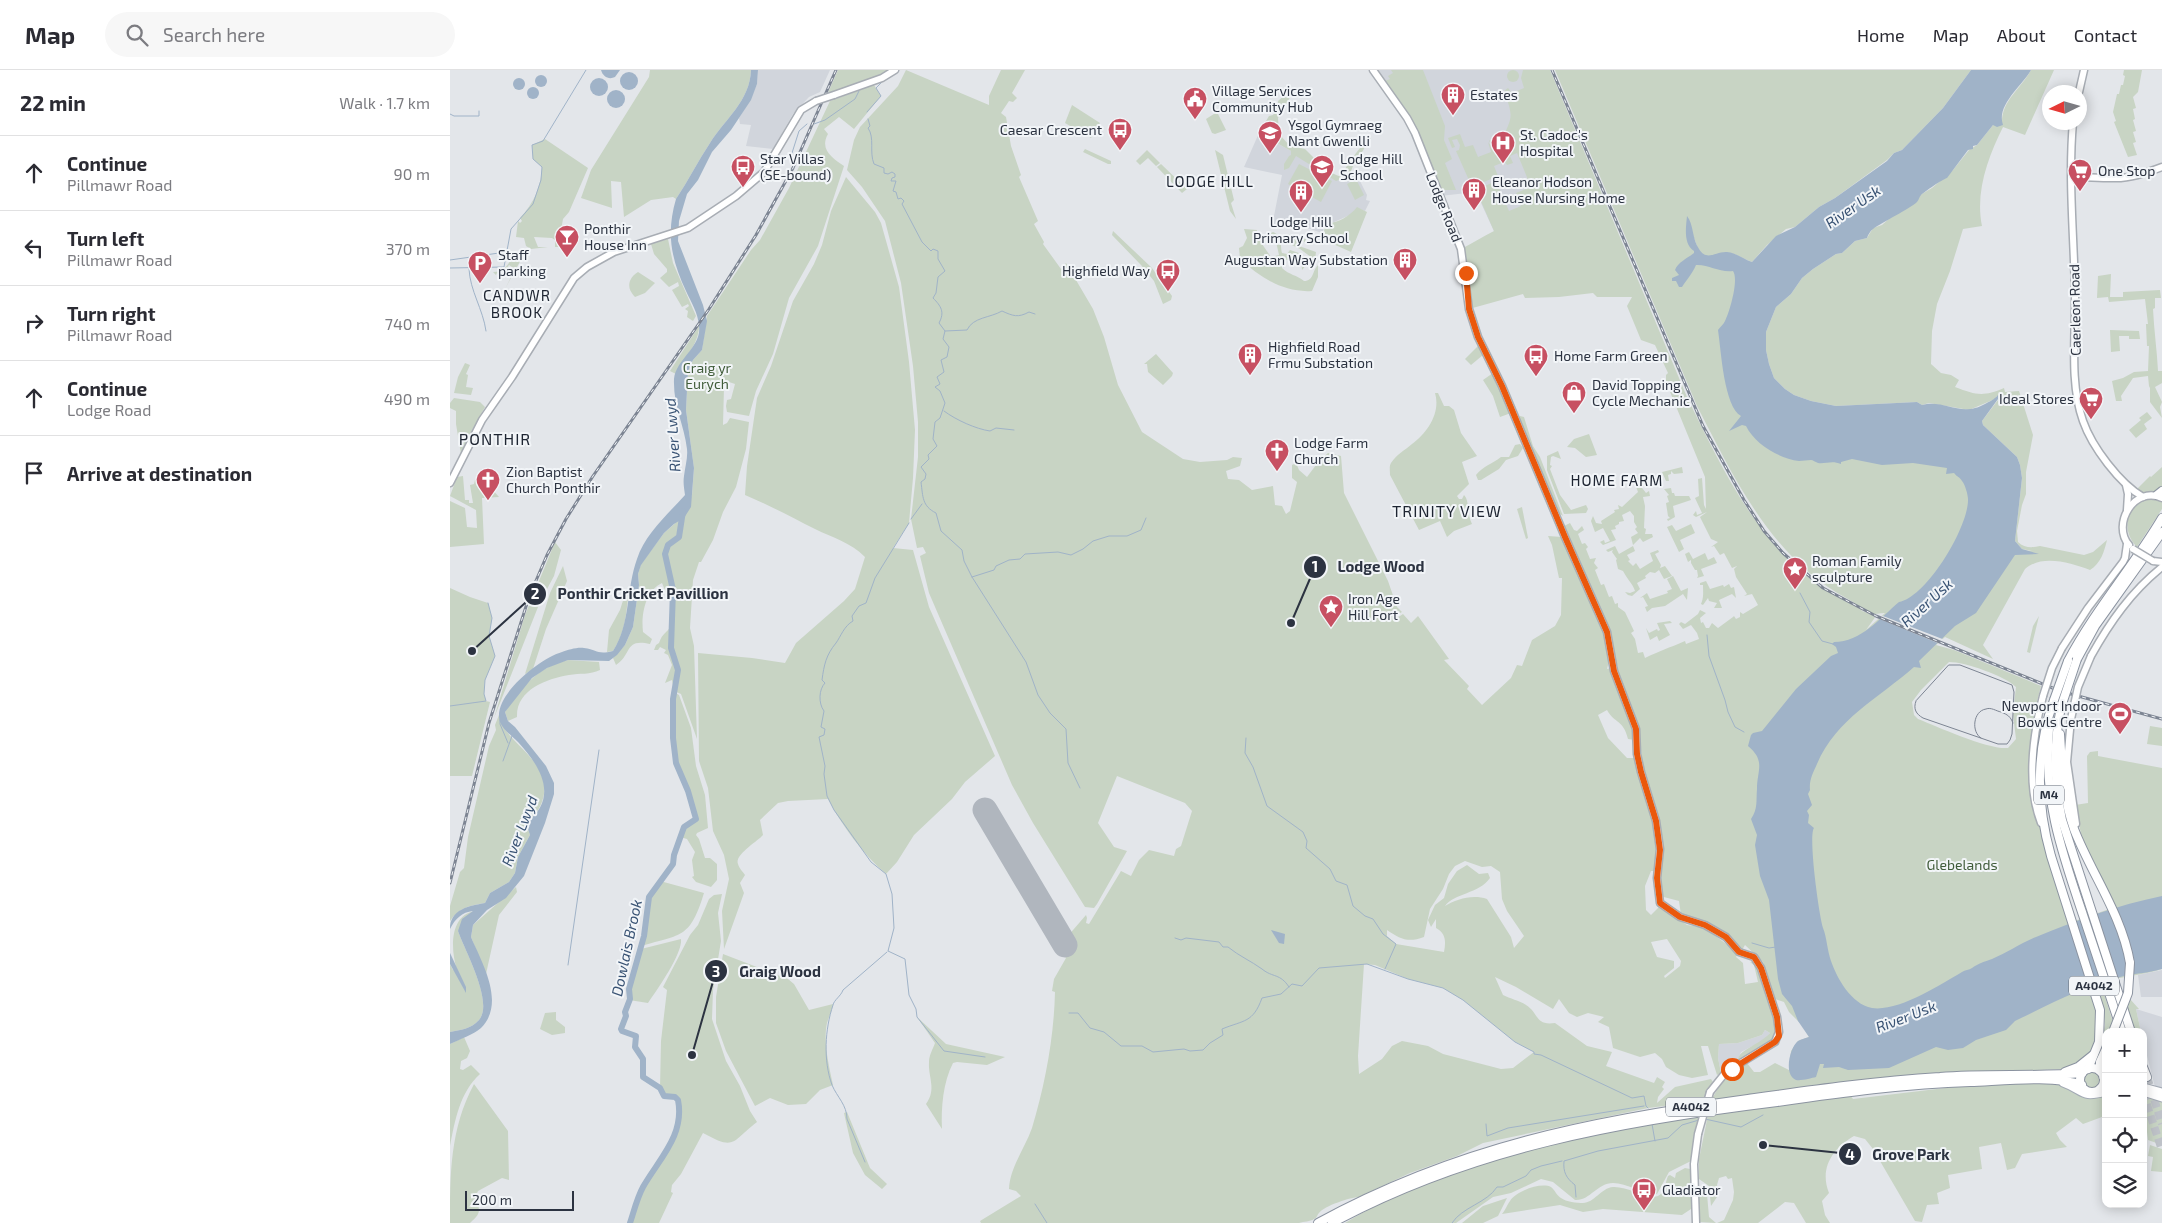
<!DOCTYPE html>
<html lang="en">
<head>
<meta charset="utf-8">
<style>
  body { margin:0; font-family:"Exo 2",sans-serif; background:#f7f7f7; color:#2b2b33 }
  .controls { position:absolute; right:15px; bottom:15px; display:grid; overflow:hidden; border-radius:10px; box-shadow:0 2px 12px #0003 }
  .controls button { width:45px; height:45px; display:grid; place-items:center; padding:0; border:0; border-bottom:1px solid #e1e1e2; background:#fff; color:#2b2b33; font:25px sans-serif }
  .compass { position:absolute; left:1592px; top:15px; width:45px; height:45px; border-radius:50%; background:#fff; box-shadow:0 2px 12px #0003; rotate:265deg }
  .scale { position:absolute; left:15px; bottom:12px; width:109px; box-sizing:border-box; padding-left:5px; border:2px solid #2c3341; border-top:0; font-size:14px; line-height:18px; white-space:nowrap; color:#2c3341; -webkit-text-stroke:4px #f2f5f8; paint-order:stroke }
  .stop { position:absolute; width:15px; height:15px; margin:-11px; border:4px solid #ea580c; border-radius:50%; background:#fff }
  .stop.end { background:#ea580c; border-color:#fff; box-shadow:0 1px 5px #0008 }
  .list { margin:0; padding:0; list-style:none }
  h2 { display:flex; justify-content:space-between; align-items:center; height:65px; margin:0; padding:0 20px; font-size:21px }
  h2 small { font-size:16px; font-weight:400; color:#7c7c81 }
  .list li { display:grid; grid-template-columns:32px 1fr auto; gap:15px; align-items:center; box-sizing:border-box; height:75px; padding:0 20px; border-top:1px solid #e1e1e2 }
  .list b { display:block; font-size:19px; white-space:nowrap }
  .list p { margin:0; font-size:16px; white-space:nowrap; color:#7c7c81 }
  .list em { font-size:16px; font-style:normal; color:#7c7c81 }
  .icon { flex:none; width:28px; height:28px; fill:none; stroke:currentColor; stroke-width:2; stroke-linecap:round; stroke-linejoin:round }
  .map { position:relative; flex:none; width:1712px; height:1153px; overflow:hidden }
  header { display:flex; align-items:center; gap:30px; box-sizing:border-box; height:70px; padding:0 25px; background:#fff; border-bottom:1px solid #e1e1e2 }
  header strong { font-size:24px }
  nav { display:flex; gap:28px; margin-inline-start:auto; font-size:18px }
  .search { width:350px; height:45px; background:#f7f7f7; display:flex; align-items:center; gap:12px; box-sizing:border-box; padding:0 18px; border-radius:28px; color:#7c7c81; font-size:19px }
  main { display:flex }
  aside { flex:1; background:#fff }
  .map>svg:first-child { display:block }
  .built { fill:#d1d5dc }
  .green { fill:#c8d4c4; fill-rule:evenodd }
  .water { fill:#a0b3c8 }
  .pier { fill:#e3e6ea }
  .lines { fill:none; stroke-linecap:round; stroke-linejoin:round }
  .stream { stroke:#a0b3c8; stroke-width:1 }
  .river { stroke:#a0b3c8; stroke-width:6 }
  .runway { stroke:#b0b6be; stroke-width:25 }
  .highway-tunnel { stroke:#bec2c8; stroke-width:8; stroke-dasharray:8 4; stroke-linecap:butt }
  .secondary-casing { stroke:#a8adb4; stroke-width:9 }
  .primary-casing { stroke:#a3aab5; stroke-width:9 }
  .highway-casing { stroke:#8b93a0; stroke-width:10 }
  .secondary { stroke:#fff; stroke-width:6 }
  .primary { stroke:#fff; stroke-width:7 }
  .highway { stroke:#fff; stroke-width:8 }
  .tram { stroke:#7d8593; stroke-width:1 }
  .rail-casing { stroke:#7d8593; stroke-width:3 }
  .rail { stroke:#f2f5f8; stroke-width:1; stroke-dasharray:4; stroke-linecap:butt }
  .secondary-bridge-casing { stroke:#a8adb4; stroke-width:9; stroke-linecap:butt }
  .highway-bridge-casing { stroke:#8b93a0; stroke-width:10; stroke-linecap:butt }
  .secondary-bridge { stroke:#fff; stroke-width:6 }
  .highway-bridge { stroke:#fff; stroke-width:8 }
  .route { stroke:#ea580c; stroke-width:6 }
  .labels { text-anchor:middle; stroke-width:4; stroke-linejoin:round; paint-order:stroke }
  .shield { fill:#f2f5f8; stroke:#676d78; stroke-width:1 }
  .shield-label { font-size:12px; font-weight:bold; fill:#2c3341 }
  .poi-label { font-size:14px; fill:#2c3341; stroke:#f2f5f8; text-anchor:start }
  .street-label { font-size:14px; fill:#2c3341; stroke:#f2f5f8 }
  .park-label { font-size:14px; fill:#405c3a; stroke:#f2f5f8 }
  .neighbourhood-label { font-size:15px; letter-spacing:1px; fill:#1e2532; stroke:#f2f5f8 }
  .water-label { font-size:15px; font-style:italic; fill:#385273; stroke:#f2f5f8 }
  .quarter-label { font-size:16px; letter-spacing:1px; fill:#1e2532; stroke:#f2f5f8 }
  .leader { fill:none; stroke:#2c3341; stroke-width:2 }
  .callout-dot { fill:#2c3341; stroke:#f2f5f8; stroke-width:2 }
  .mark-label { font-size:15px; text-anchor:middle; font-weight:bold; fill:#fff }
  .callout-label { font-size:15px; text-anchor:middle; font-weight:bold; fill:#2c3341; stroke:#f2f5f8; stroke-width:4; stroke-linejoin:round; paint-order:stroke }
</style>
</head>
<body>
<header>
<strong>Map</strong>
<div class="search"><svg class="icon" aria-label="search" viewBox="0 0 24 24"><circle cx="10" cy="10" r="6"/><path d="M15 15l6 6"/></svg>Search here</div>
<nav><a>Home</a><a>Map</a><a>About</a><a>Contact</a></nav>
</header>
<main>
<aside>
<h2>22 min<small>Walk · 1.7 km</small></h2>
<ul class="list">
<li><svg class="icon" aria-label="ahead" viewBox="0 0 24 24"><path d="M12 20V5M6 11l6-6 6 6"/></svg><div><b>Continue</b><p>Pillmawr Road</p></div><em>90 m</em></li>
<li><svg class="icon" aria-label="left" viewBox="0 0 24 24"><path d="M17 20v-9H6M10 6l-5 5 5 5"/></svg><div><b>Turn left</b><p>Pillmawr Road</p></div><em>370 m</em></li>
<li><svg class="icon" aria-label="right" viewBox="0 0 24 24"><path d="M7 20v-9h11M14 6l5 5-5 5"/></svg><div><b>Turn right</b><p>Pillmawr Road</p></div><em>740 m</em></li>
<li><svg class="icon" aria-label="ahead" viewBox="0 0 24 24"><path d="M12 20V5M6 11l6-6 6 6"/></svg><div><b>Continue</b><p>Lodge Road</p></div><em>490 m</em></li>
<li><svg class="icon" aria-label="arrive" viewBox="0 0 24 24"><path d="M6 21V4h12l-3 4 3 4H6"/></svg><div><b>Arrive at destination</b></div></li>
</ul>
</aside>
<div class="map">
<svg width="1712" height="1153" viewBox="0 0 1712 1153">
  <rect width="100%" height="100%" fill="#e3e6ea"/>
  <g class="built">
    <path d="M308,0h72l-10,22 -11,5 -16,17 -20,35 -27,-3 5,-21 -11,-1 -1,-6 11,-18 7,-16z"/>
    <path d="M923,0h166l34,84 -70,97 -27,-59 -36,4 -25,-63z"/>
    <path d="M809,63l32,18v5l-4,5 10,-7 43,27 17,-6 10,20 -1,5 4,1 -5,10 -8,-3 -5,6 -20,9h-6l-4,10 -21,-7 -9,3 -20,-3 10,-51 -38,-8z"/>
    <path d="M1712,900v27h-21l-3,-22z"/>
    <path d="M1686,939l26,8v72l-7,-2 -12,-47v-8h-2z"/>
    <path d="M1315,960l5,3 -6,7 -23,12 -3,7 1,1 -18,13 -3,-15 1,-14 19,-1 24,-8z"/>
  </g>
  <g class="green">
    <circle cx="1063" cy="6" r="6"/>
    <path d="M200,0h101c-1,31 -26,49 -41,73 -12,18 -22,38 -34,56l-3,-2 -22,3 -27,17 -3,-35 -10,-1 1,27 -31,-10 10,-28 58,-93z"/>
    <path d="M388,0h53l-10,6 -54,19z"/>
    <path d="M456,0l83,35v-9l12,-26h24l-13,23 5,5 -4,4 -4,-1 -8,12 5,4 5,29 10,29 -2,2 19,44 -4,3 10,18 -1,2 18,25 5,-6 27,46 11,28 14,48 24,47 41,27 17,3 27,-2 6,-3 9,1 -2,8 -14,5 2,8 11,1 13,10 21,-4 2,19 7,1 4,8 4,-3 7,-29 -5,-4v-13l4,-2 3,7 8,7 12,-16 9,-8 13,3 3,37 44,88 9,26 5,5 -6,3 1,3 6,-4 8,9 7,-7 31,43 -5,1 25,26 -2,3 15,16 29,-27 6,-13 5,1 10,-26 23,-14 6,-11 1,-37h-3l-7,-33 -4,-9 14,1 44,97 4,23 -3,12 4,-1 23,62 1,10 -7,-1c-5,-20 -13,-15 -21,-29l-9,5 10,23 19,20h8c11,38 25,73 22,113h-6l-6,15 1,24 5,5 8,-8 28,18 13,2 9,4 29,22 -2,4 7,6 2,21 13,-2 -4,-17 -4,-3 7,1 20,62 -3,16 -31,19 -5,-1c1,-9 24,-16 32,-26l-5,-3 -3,5 -24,8 -19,1 -1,14 3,15 -4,2 -9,-29h-7l7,29 -16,3 -13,-3 -13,-8 -4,-8 -7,-6 -15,4 -27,-9 -4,-21 -11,-5 6,-5 -16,-4 -11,4 -8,-4 -10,-14 -6,10 -37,-22 -21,-10 8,18c7,4 16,5 23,10 13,8 9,21 29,18l32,23 25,6 -6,14 48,17 3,-6 8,5 -3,5 2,2 -6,8 -1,6 18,-16 36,-8 2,3 -9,19 -56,7 -165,35 -26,13 -47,17 -51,24c-8,0 -35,9 -40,16 -2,2 -2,5 -5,6 -4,3 -10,2 -15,4h-318l-1,-2 41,-25 -5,-5 -7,-2c1,-22 16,-41 23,-61 13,-43 22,-91 23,-136l-3,-1 2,-12 12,-21 -88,-149 9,-5 36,64 44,69 19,-22 1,3 -1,5 3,1 32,-53 10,5 8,-16 10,-10 25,6 2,-7 5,-3 11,-35 -7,-8 -68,-27 -19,47 16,24 13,4 -30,53 -3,4 -9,-1 -52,-84 -21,-38 -83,-192 -9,-37 6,-3 -3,-6 -6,1 -6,-29 7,-62v-35l-5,-56 -12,-83 -16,-62 -23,-34 -15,-17 7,-30 6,-13 38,-41zM1015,791l17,6 9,-1 9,6 2,27 5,12 17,25 -10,12 -3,-11 -24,-38c-14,-5 -31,0 -42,7 9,-13 34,-12 45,-28l-2,-5 -9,1 -12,-9 -10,6 -9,13 -4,14 -9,7 -7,15 3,7 5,-8v9c10,5 10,14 8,24l-48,-8 -9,-8v-6c13,9 21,13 37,7l6,-28 13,-20 6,-15 6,-8zM1217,869l14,22 -1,5 -15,12 -1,-2 10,-8v-7l-17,-4 -6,-15zM914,894l11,1 33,14 35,9 20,12 52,42 19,10 -21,16 -12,1 -58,-15 -15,-8 -26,-5 -10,5 -10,13 -23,15 -1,-18z"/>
    <path d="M941,0h32l22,56 -1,14 8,19 -7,4 11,27h-14l-3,-3 -28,-68 -26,-38 5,-2 -2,-3 5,-3z"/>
    <path d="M1073,0h27l137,327c41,84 82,172 173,211l2,3 14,5 -10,14 19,-17c-3,0 -9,1 -10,1 -9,-2 -20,-11 -27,-15 -76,-40 -114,-121 -151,-193l-142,-336h416l-28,38 -41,42 -8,3 -7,7 -52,38 -16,9 -24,20 -9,2 -19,16 -15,17c-9,-3 -16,-9 -25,-9 -7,-1 -14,4 -20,3 -13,-3 -16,-28 -20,-38l13,37 41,9 -5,112 233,84 8,80 -199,196 43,328 237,-82 104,-13c-20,7 -41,6 -61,15l12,38 -4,10h-3v8l-9,21 8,-36 -3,-24 -5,-16 -8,3c9,14 12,51 2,65 -6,9 -17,12 -27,16l-151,6 -202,25 11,-18 25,-19 7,9h6l15,-9 14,7 2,-19 7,-10 11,-4 -7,-12 -13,-13 -5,-10 -9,-3 -12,-37 -18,-17 -3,5c-20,-19 -34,-28 -61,-35l-2,-14 -19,-5 2,-8 -3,-8 4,-31 -20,-79 -4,-41 -23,-59 2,-3 -4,-12 -50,-129 6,-3 4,7 3,1 5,-5 2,4 -6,4 4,10 3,-1 3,4 -2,2 4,10 6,-1 -2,5 4,5 -3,2 6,15 3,-1 5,13 3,-1 3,8 3,-1v4l7,5 9,19 -3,2 4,6 3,14 5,-1 2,6c14,-7 24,-10 40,-17l1,3 13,-5 -2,-6 -6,-8 -8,4 -4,-5 2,-2 4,2 13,-10 2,-4 6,3 -6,5 1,5 2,-1 3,6h3l3,-5 6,5 15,-11 1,-1 2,3 4,-2v-5l3,2 15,-9 -6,-11 -8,2 3,-2 -11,-17 -2,-8 3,-3 -5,2 -8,-15 -4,2 -6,-9 -3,1 7,-5 -7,-3 -11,-22 7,-5 -11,5 -3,-2 3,-4 1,4 5,-2 -7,-15 4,-2 -1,-17 4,-1 2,27 2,4 -1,-32 -39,-95v-7l2,-2 -13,-28 -14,-5 -14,-34 5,-9h-35l-4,-4 -34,4 -34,1 -2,-4 -54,15 -8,-60c12,-6 21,-12 33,-18l-18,-41 20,-9 13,30 12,-5 -5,-13 15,-6 -14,-34 -7,3 3,7 -6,2 -18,-24 1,-1 11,3c10,-27 14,-22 3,-52l4,-3 4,5 12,-5 -3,-10z"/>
    <path d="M1581,0h23l-29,65 -22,-8c-15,30 -28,65 -21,99l-19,3 -13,42 -13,33 -5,27 -1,33 10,9 10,2 8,5 -4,7c21,8 28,10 49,1l1,4 14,-1 14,44 -7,37v22l-4,11 -5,26 1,11c6,6 14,6 22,4l44,9 9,-3 14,-12c-3,12 -6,23 -17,30 -19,-7 -48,-16 -65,-1l-42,76 10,14 -48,-22 -9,8 18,5 87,36c-25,91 1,152 28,237l46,-16 -25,-51 -9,-22 -6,-29 13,-2 -1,-47 3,-4 8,-1v5l64,12v148l-269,114 -73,-50 -23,-225 220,-205 15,1 -10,-2 -7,-8 7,-63 -2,-13 -3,-8 -34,-32 -1,-4 16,-21 -1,-4 -2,3 -26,11 -40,-7 -7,2 -5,-3 -81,4 -25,-5 -17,-6 -9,-6 -11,-11 -5,-14 -3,-14v-18l10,-25 15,-13 11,-16 11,-9 23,-15 6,-1 13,-12 12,-3 6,-10 9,-3 10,-9 25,-15 3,-6 12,-7 21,-18 16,-20 8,-5 16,-20 9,-3c0,-22 19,-33 29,-52zM1499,592c16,0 56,14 67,25l-3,27 3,25 -8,9c-19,2 -70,-21 -90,-29l-4,-4 -2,-13 9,-12z"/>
    <path d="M1674,0h18l-4,22 -5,5 3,11 -3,1 2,10 -2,1 3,11 -3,1 3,10 -3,1 4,12 -9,2 -14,-35 2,-1 -3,-9 4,-18h2l2,-9h2l2,-9 -2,-1z"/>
    <path d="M424,15l7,11 -27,33 -15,-12 -15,12 4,5c-9,16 5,24 16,32l-26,80 -29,52 -16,56 -17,37 -7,25 -22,-4 -1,-6 1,-6 4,-1 4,-15 -9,-3 -2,6 -1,38 4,-2 3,-5 19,4 -3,27 -10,38 -13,25 -10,28 -12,22h-2l-6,18 -3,48 4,18 3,93 -16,-45 -7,-3 -2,-11 -7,3 7,-18 -4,-10 -4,-2 2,-3 -6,-3 -2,3h-4l2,-5 3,-2c4,-11 7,-9 12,-17 5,-7 0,-20 1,-29l-5,-2 -5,-12c-17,8 -21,32 -19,49l9,7 -2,5c-26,-6 -18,11 -34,21l-3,-7 12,-13 8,-18 6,-42 -1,-11 3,-10 23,-31 16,-14 12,-24 2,-27 -8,-58 2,-39 5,-11 9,-10 5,-34 44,-66 9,-10 29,-52 41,-87z"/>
    <path d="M836,24h6l-14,24 1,16 11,12 15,3 22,22 14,6c6,-14 19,-29 29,-41l1,2 -18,28 -4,10 -13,5 -40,-25 -7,12 -5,2v-6l5,-8 2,-1v-4l-32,-18 10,-17 4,-1 2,-3 -1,-3 4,-5v-3z"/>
    <path d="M622,35l28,18 -9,15 -26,-15z"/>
    <path d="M767,42l9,18 -11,4 -3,-1 -6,-14z"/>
    <path d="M1010,64l5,13 8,-2 5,12 13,-5 -3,-10 16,20 -10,4 4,10 -26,11 -16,-36 3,-1 1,-5 -3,-6 -5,1 3,7 -3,1 -4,-10z"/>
    <path d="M95,69l43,29 -19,44 -6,7 -5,28h-3v-7l-3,-2 -18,-1 4,10h10l-17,2 -5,-3 -2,-8 -8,-1 2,-16 2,2 2,-2 -2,-3c14,-15 21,-31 22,-51l-9,-8 -1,-14z"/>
    <path d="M635,79l26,12v3h-3l-25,-12z"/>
    <path d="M697,80l13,13 -4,3 -8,-8 -8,7 -4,-4z"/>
    <path d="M765,80l8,5 11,45 -3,3 5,16 -6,-8z"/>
    <path d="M711,94l26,25 -5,4 -25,-26z"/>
    <path d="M849,94l33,17 -11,21 -33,-18z"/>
    <path d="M396,107l29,35 6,11 18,64 10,75 6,68 -2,48 -4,45 -16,25 20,2 16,57 66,149 -30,26 -13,17 -38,36 -17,27 -11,12c-23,-20 -44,-48 -58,-75l-40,2 -10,2 -18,17 3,15c-5,6 -29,20 -25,29 1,4 5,8 7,11l-5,8 4,10 -20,56 -2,-38 7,-32 -5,-24 -11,-24 -5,-43 -9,-27 -1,-108 54,5 33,5 11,-20 48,-42 11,-12 10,-32c-15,-15 -32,-19 -50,-28 -24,-12 -46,-24 -70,-34l2,-29 10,-68 14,-32 22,-65 21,-37 8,-19 9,-34z"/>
    <path d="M906,109l8,16 -9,5 -8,-16z"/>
    <path d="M907,137l10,5 -16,40 -29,-13 4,-16c11,1 24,-7 31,-16z"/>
    <path d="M794,159l13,1 -1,6 6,2v6l9,13 8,-2 -4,-18 -8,-2 6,-3c10,4 7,13 9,21l5,1 3,-4 9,3 8,8v3l-5,6 -1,-11 -18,1 -1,8c7,7 15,7 22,13 10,0 8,-10 14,-16v12l-6,14c-29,2 -52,-14 -72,-32l-1,-11 4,-2 4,-8z"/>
    <path d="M663,161l39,37 20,28 -1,4 -8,4 -9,-23 -13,-16 -29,-30z"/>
    <path d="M838,164l18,5 -1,3 -4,-2 -2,6 17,6 -1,8 -15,-11 -14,-7 -1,-6z"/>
    <path d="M218,169l5,24 23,53 -3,5 -6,-4 1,-6 -3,-2 4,-3 -1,-2 -6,3 -10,-17 7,-4 -1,-4 -9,5 -9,-9 7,-6v-3l-13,-15 -3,-10z"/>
    <path d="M73,186l-18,33 10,-20 -6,-4 -6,10 -6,-2 -1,2 -3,-3c11,0 14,-6 19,-14z"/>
    <path d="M188,202l17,11 -10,10 -10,4c-9,-9 -7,-19 3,-25z"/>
    <path d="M1661,204l-1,23h13v-5l37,-2 1,8h-6v10l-2,1c1,21 4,42 5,62h4v12l-7,4 7,15 -2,5 2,11 -12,-16v-14l-1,-2 -1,-10 -15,2 -12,18 1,5h-6l-4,-20 11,-3 11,-6 14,-1 1,-25h-2l-1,-22h2l-3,-25 -36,3 -1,-5 -11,1 1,-22z"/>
    <path d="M249,256c0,18 -15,32 -23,48l-6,-3z"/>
    <path d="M1660,260l29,1 1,8h-11v-3h-10l1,15 -9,1z"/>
    <path d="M1028,276l5,9 -12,10 -6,-6z"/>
    <path d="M706,284l17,19 -1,3 -9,9 -15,-13 -1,-8h-3z"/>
    <path d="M15,293l5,2 -4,9 2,1 -2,12 7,1 -2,7 -17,-2 4,-16z"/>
    <path d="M1043,303l18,40 -11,4 -7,-21 -10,-16z"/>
    <path d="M985,323h3l6,13h5l5,4 7,23 16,23 -15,6 7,22 -12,12 2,3h3l2,-4c6,6 2,17 8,29l-18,7 -7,6 -7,-16 -21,9 -29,-55c0,-4 -1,-9 1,-12 5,-8 14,-13 21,-19 15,-11 29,-31 23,-51z"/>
    <path d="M4,328l26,4 5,5 -17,30 -7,17 -5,-30v-13l-6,-3v-5z"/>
    <path d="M1697,342l5,6 -8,6 3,5 -11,9 -7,-8 12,-10 -2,-2z"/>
    <path d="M1070,346l4,1 9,29 7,11 23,59 -6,-4 -38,-92z"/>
    <path d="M1139,364l8,21 -11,2 -11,-9 -8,-1 7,-8z"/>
    <path d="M1070,374l3,4 -5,8 -12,4 -7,9 -18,11h-3l-2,-5c7,-9 16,-11 25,-18h8l6,-12z"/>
    <path d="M1108,381l3,8 -8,-3 -2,1 -1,8 2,1 -2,3 10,26 11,15 15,-5 2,4 -2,4 -22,1 -17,-44v-14z"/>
    <path d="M1232,397l1,6 -9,1 -3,-3v3l-3,1 1,6h-3l-4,-9z"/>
    <path d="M1712,397v24l-12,5 -16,-4 16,-16 1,1z"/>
    <path d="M13,406l2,24h4v3h4l-3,-18 4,-1 1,-4h5v-2h2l17,19 -17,1 2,46 -34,3v-46l15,7 2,19 10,1 -1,-18 -26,-14 7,-19z"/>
    <path d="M1190,406l6,3 -7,5 7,9 3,-2 1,5 -7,1 2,9 -1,22 2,1 -1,5h7l1,3 -10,5 -3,-4 -7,7 -2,-8 7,-4 -3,-4 2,-2 -3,-5v-6l-4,-5 -8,4 2,6 -5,1v2l-4,2 1,3 -5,1 5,10 -13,5 -3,-3 4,-2 1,3 5,-2 -7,-13 -8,4 -4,-11 2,-5 3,7 6,1 -1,-3 14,-9 -1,-2 5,-1 -1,-4 4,2 16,-15 -4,-11z"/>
    <path d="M1221,418l1,5h2l1,3h14l2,4 -18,6 2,11 -7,4 -1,-2 3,-1 -2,-2 -2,-13 3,-1 -2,-6 2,-1 -5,-6z"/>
    <path d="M1701,429l11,1v9l-25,38c-17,-17 -11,-44 14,-48z"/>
    <path d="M1072,437l6,31 -2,1 -9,-30z"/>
    <path d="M1241,454l4,9 -15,7 4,9 -5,3 -12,-25 5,-2 4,6z"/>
    <path d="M105,472l6,8 -7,26 -14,26 -46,116 31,-103z"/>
    <path d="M1165,476l4,8 14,-8 2,5 -8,4 3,5 -2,1 5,5 3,-3 4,6 13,-8 -3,-8 8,-3 1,2 -4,2 6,11 -1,3 5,-2 7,10 -8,3 -5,-9 -4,3 -5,-1 -5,4 1,2 -9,5 3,6 -8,7 -4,-1 -3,-3 5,1 5,-2c-2,-7 -8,-12 -12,-20l-5,-2 -2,-9 1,-1 -5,-7 1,-2 -5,2 -2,-2z"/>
    <path d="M1239,482l4,7 12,-6 3,7 6,-3 3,6 -16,6 3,7 -7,2 1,-2 -1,-6h-2l-4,-7v-3l-3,2 -3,-8z"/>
    <path d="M113,496l4,15 -21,48 -13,40 -8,5 25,-81z"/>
    <path d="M1223,506l8,15 7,-3 -1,12 -4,-6 -18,12 -13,2 -5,4 -2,-5 3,-1 -5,-9 -3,1 7,-5 3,6 18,-6 -1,-2 5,-2 -5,-10z"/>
    <path d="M1256,511l4,8 13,-4 1,2 5,-3 2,4 3,-1 2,11 -4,-4 -13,6 3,8h-8l3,-5 -8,-2 -1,-3 -5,7 -2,-1c3,-7 2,-11 2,-19h-3v-2z"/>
    <path d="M0,518l20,9 18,6 4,15 -3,18 6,20 -10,24 -1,14 2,7 4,1 -18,74h-22z"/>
    <path d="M179,520c-3,23 -3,41 -16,61l-6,1 2,-22 11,-20 6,-19z"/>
    <path d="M1589,546l-9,37 -3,-1 6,-26z"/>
    <path d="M1220,551l2,2 -8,1 6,11 -11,6 -2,-5 -7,4 -4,-12 3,5 8,-4 1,2 2,-1 -3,-7z"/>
    <path d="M118,590l31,2 1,8c-10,5 -20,3 -31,5 -23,4 -53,15 -52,42l-9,4 -3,-9c15,-24 34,-46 63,-52z"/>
    <path d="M224,622l5,3 12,33 5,38 9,29 3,33 -11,5 -1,2 3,4 6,19h5l7,6v16l-6,7 -15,-5 -4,-5 2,-1 -2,-16 3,-8 -8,-13 -7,-2 4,-10 12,-8 -8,-28 -12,-28 -3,-25 -1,-27z"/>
    <path d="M49,645c4,27 50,43 45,79 -2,12 -8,21 -18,29l4,12 -12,22 -3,16 -6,9 -19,11 -5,10c-16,3 -25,4 -35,18v-15l10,-34 4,-4 4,-31 21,-91 7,-16 -1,-5z"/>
    <path d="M1700,656l12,2v18l-15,-2z"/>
    <path d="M210,811l44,12c-14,45 -21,41 -63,53l8,-49z"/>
    <path d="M66,817l1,5 -18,23 -13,59 -15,-37 2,-12z"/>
    <path d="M272,824l-4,19 3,28 -8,49 -1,29 14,42 14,25 10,25 7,11c-26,20 -21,29 -54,11l-22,41 -9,11 -1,7 2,1 -14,30h-29c4,-12 7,-25 13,-36 16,-28 42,-52 35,-87l-3,-3 -11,-1 -4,-8 1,-47 6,-51 -4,-3 27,-52 8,-10 11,-26 5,-4z"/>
    <path d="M25,841l-17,20c7,20 36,72 21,89 -8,9 -19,10 -29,12v-68l3,6h4c-7,-22 -7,-55 18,-59z"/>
    <path d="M231,869c2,14 -24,51 -33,64l-19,-3v-11l12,-40z"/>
    <path d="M273,884l65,25 6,5 15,26 24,-6c-1,8 -4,12 -6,19 -4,19 2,43 6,62l-13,5 -14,14 -18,1 -18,-7 -15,8 -29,-55 -10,-28v-26z"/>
    <path d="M1680,929l9,10h-3l5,23h-6l-8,-25z"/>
    <path d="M106,942v8l9,7v6l-13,2 -12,-6 5,-16z"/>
    <path d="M467,947l29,27 59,13 -18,8 -30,-3 -4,1c-10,19 -12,45 -11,66l-16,-25c11,-15 2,-26 3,-42 0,-7 4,-13 6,-19z"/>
    <path d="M14,967l6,14 -3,7 -6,3 -1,8 3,1 8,-5 9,9c-20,18 -25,46 -30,72v-102z"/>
    <circle cx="1641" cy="1010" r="8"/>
    <path d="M1575,1013l30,1 15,3 12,10 9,2 15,-4v32l-4,-10 -19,7 -7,-6 -20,15 4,7 7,7 -45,7 -7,14 -8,2 -6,-27 -22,4 3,22 -34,6 2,13 -13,5 2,11 -12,1 -5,17 -7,-1 -42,-72 -8,-10 -11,-3c-21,12 -35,32 -25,57l-7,8 3,14 5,8h-24l-12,-20 -9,-1 -27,21h-41l7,-3 9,-20 1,-8 -2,-14 -4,1 -2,-3 -7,2 -2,7 2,9 -8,12 -2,-20 -10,-7v-20l9,-44 142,-20 3,4 109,-13z"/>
    <path d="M24,1014l34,47 1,49 -7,-2 -24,13 -2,4c2,15 8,16 -6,28h-20c0,-49 0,-94 24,-139z"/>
    <path d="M1693,1026l19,5v44l-14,-5 -2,-16 -3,-3z"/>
    <path d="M397,1042l23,56 17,16 -5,5 -17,-14 -12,-22 -9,-40z"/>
    <path d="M1249,1046l-6,44 -24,12 -12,22c-10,3 -29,-11 -44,-11 -16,0 -23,18 -38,17l-22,-18 -12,-3 -30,14 -18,4 -37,26h-111c108,-65 232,-86 354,-107z"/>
    <path d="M1700,1075l12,4v23l-11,-1 2,-14 -5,-1z"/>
    <path d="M1235,1098l5,1 2,3 2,35 -12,8 -79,-6 -20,3 -23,-7 -58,9c4,-5 5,-9 8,-13 6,-10 31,-19 41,-14 4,3 6,9 10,11 5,4 16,5 22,5 11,0 18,-15 30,-16 14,-1 36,13 45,9 7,-3 7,-13 10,-20l2,-1 5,3 1,-5z"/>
    <path d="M1253,1118l4,6 2,23 7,6 -17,-1 -1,-33z"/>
    <path d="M1057,1128l-9,18 -15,7h-21l21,-17z"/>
  </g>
  <g class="water">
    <path d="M151,0h19l-5,7c-6,3 -12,0 -14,-7z"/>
    <path d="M301,0h7l-1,14 -6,16 -20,30 -19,22 -14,28 -11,14 -8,27 -1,20 25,64 4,16 -5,29 -9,10 -5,11 -2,39 8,58 -3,39 -7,11 -10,6 -10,9 -23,32 -3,9 1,11 -6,42 -8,18 -8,10 -8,6 -41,-1 -21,8 -15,10 -27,34 3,9 7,6 31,39 8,17v11l-9,29 -21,53 -18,22 -19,12 -14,15 -2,12c11,26 35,66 10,91 -8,7 -21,11 -31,16v-12c10,-2 21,-3 29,-12 15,-17 -14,-69 -21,-89l4,-12 11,-8c-11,1 -18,8 -23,18 0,-20 19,-23 35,-26l5,-10 19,-11 6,-9 3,-16 12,-22 -4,-12c34,-26 14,-57 -8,-81 -6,-6 -15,-12 -18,-20 -9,-26 41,-64 62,-70 6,-2 15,-5 22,-4 14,2 13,7 29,3 18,-28 13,-62 24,-92 8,-25 31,-45 48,-64 -1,-7 -2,-13 -1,-19 1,-9 4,-18 3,-27 -3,-25 -14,-43 -13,-70 2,-20 28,-32 25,-53 -1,-13 -8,-24 -13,-35 -15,-32 -20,-58 -10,-92 12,-18 22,-38 34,-56 15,-24 40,-42 41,-73z"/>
    <path d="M1521,0h60c-9,16 -35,35 -28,55l-6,2 -4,-2 -16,20 -4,1v3l-5,1 -21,28c-4,1 -23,14 -26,17 -2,2 -2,5 -4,7 -8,7 -34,20 -44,27 -3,2 -5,6 -6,9l-12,3 -13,12 -6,1 -23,15 -11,9 -11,16 -15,13 -10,25v18l3,14 5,14 11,11 9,6 17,6 25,5 81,-4 5,3c23,-6 38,13 63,-1 5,-3 9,-4 13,-9v4l-16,22 1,4 34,32 3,8 2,13 -7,63 7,8 17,5 -24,1 -39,58 -21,13 -36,35 2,7 -7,-1c-35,31 -78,52 -97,97 -4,9 -8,16 -7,26l-2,4 4,11 -5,6 2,4 -1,8 6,5c-6,8 5,87 9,100 4,10 4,22 8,33 6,17 20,43 41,47 26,4 68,-23 90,-36 3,-2 7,-2 10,-4 7,-5 12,-6 20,-9 15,-6 29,-16 44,-22 41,-17 82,-32 126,-41v73c-13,4 -25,4 -38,7 -36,8 -76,29 -109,45l-9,9 -30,10 -13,8 -15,2 -12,-3 -47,21 -41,2 -9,-3 -16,1 1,-4h-4l-4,13c-5,1 -14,4 -20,3 -13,-5 -6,-33 2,-39 3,-2 8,-3 11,-4l-11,-16 -6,-15 -10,-12 -4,-15 -9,-79 -9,-24 -5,-31 2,-10 -6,-16c7,-10 5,-18 6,-30 0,-19 9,-28 -9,-43l3,-11 2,-2 9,-2 34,-42 35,-33 7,-3 -2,-6 -4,-3 2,-2c27,0 46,-24 65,-40 28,-5 70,-76 69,-103 0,-4 -3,-15 -6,-18 -2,-4 -5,-4 -8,-8l-8,1 1,-6 -34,-5 -31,2 -30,-6 -11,3v2c-9,-4 -15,0 -23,-1 -3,-1 -5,-3 -7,-3 -4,0 -8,1 -12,1 -21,-3 -44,-17 -53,-35l-4,-1 -13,6 12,-15c-17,-9 -20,-66 -23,-86 2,-3 6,-6 7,-9 5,-10 14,-42 8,-50 -13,2 -25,-7 -37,-6 -4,9 -8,13 -14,22h-3l-3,-6h-4v-3l7,-3 -4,-5c3,-8 13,-12 19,-17v-2c-11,-7 -8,-24 -7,-35 7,9 5,23 12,33 8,13 17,2 28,3 10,1 16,7 25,10l24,-26 19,-9 24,-20 16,-9 52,-37 7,-8 8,-3 41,-42z"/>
    <circle cx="179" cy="11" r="9"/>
    <circle cx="91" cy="11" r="6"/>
    <circle cx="69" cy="14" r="6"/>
    <circle cx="149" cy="17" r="9"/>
    <circle cx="83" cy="23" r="6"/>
    <circle cx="166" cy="29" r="9"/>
    <path d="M821,860l14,4 -1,10 -5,-1z"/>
    <path d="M0,883l16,34v6l-16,-29z"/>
  </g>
  <path class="pier" d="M1430,545l3,1 62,24 -5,4 -63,-26z"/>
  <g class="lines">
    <g class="stream">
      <path d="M417,42l14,-16 -5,-8 7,-7"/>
      <path d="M0,44l4,2h25v-5"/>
      <path d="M418,49l2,7 -2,2c7,10 1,24 6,36l10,4v5l4,1 4,-2 3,2v3l-3,1 -1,3h5l-3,10 3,1 2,7 3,-1 3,3 -2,3 20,38 9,9 2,-2 5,2v8l7,12 -7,6 -2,16 -3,5c8,8 12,14 6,25l6,8 -2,8 6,8 -2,10 -6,3 3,12 -7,5 3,7 -5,3 5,4 5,12 -5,15 -5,4 -2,17 4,7 -9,9 1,4 -8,8 5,7 -1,5 -4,3c2,15 1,24 15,31l5,18 21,19 2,11 8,16 54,85 12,33 12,18 16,16 2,34 12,25"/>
      <path d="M364,54l11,-4 30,-21 4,-8"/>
      <path d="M342,83l7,-22 8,-7"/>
      <path d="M0,190l56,-8"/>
      <path d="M0,198l54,-1 7,-38 22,-25 8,-24 1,-13 -9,-8 -1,-14 11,-4 43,-71"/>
      <path d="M19,199c1,22 14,40 17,62"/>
      <path d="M495,261l22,-1c6,-13 23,-12 35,-19 11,5 16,7 27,1l6,2"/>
      <path d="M494,341c12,9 32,18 46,20l6,-3 18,2"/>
      <path d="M461,449l11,-15"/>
      <path d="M459,453l-34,55 -9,25 -7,3 -7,10 1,5c-9,5 -12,15 -17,22 -10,12 -12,22 -14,37l3,3c-6,6 -7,20 -1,28l-3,16 4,2 -1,6 -5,2 6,29 -1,8 3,22 7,14 37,52 15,12 6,20 2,34 -6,23 17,8 4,36 7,14 1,8 27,34 41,6"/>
      <path d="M522,507l22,-7 2,-4 13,-6 11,-1 5,-5 33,-2 13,3 12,-6 10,-8 16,-5h18l14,-6 5,-12"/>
      <path d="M1350,523l10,19 -1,10 13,19 11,3"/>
      <path d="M1257,565l2,21 16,44 3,12 7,15 9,5"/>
      <path d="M0,636l36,-5 -2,-7 1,-14 10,-24 -6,-20 3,-18 -4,-15"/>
      <path d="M50,650v4l8,19"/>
      <path d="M796,668l-1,15 8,14 14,39 36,26 4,9 -1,7 24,21 6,12 11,4 6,21 12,10 8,3 10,15 13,10 -11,25"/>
      <path d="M53,691l9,-25"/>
      <path d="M725,868l6,2 5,-2 33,4 4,5h5c11,9 23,14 34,22 11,9 18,4 27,18"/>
      <path d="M1302,873l17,5 7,-1"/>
      <path d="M118,895l31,-215"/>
      <path d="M619,943h9l12,15 14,4 17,14h21l11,6 31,-3 6,2 13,-1 7,-7 13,-8 -1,-6c22,-9 31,-6 40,-31l19,-4 11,-10 10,2 17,-18 48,-4 41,15 35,9 20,12 52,42 19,10v2l7,1 91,43 12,-2 2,10 2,2"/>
      <path d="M1255,1049l36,8 22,-12"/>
      <path d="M1036,1054l1,12 21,-8 136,-22"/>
      <path d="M1202,1054l3,17"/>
      <path d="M415,1092l-18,-43c0,-14 -10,-22 -15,-34 -9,-25 -7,-56 1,-80 1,-5 8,-9 10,-15l44,-38"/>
      <path d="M1126,1127l-1,-12c-9,-7 -12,-13 -11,-24l34,-10 70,-13 14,-13 17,-5"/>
      <path d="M585,1134l12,19"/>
      <path d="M1002,1153c10,-16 35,-20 45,-36h6l23,-11 5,-6 10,-4 21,-5"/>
    </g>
    <path class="river" d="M180,1153c4,-12 7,-25 13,-36 16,-28 42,-52 35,-87l-3,-3 -11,-1 -4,-8 -17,-11v-18l-8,-12 1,-11 -14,-5 -1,-2 5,-13 -1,-4 5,-13 -1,-10 15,-53 5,-39 24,-33 1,-9 10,-28 12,-8 -8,-28 -12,-28 -3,-25v-39l5,-29 -7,-22 2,-58 -8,-36 3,-9 11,-8 4,-26"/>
    <path class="runway" d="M535,740l80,135"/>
    <g class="highway-tunnel">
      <path d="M1697,1007l15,47"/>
      <path d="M1693,1023l19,57"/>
    </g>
    <defs>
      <g id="secondary">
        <path d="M923,0l34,48 8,15 46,116 8,60 9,28 24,49 63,151 42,95 7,39 22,58 1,25 4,18 15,49 4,28 -3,29 3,25 20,14 25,8 21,12 13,15 15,5 7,11 16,49 2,15 -4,10 -49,30 -16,20"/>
        <path d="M1629,22l5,-22"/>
        <path d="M384,25l48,-17 13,-8"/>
        <path d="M1623,52c-5,57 1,115 2,171 1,41 -6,89 8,128 9,26 37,63 60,76"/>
        <path d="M1622,107c14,0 26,1 40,1 17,1 34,-5 50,-11"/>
        <path d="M0,413l32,-63 30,-43 62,-99 13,-11 27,-15 74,-24 48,-32 28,-24 37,-62 15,-9"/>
        <path d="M1676,415l2,9 -1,16"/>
        <path d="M1679,475c-18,-21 6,-60 33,-47"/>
        <path d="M1703,491l9,1"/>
        <path d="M1612,578l26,-40 35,-46 2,-4 2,-14"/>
        <path d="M1641,586c19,-34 40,-64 71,-89"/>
        <path d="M1621,649l-4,43 9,62"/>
        <path d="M1591,753c-15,-39 -8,-88 2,-127"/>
        <path d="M1246,1153l-2,-59 4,-30"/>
      </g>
      <g id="primary">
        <path d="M1655,984l1,15"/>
        <path d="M1653,1007l3,1"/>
        <path d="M1613,1013c22,8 17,16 43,9"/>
        <path d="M1693,1017l19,5"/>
        <path d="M1650,1018l6,-2"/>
        <path d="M1693,1022l19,6"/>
      </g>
      <g id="highway">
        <path d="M1707,425l5,-4"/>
        <path d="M1627,589l18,-33 67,-94"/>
        <path d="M1618,591c27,-51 65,-94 94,-143"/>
        <path d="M1604,630c-19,52 -18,103 -3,156l49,154 -1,32 -11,27"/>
        <path d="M1611,637c-8,38 -7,75 1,113l69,212"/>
        <path d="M1599,659c-6,70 12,121 34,186 13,39 26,78 39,117"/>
        <path d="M1610,664c2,32 3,64 14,95 17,44 48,86 56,134"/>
        <path d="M1693,997l4,10"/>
        <circle cx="1642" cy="1010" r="12"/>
        <path d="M1650,1001v-9l6,-13"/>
        <path d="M1615,1002l13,-5 15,-12"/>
        <path d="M868,1153c139,-76 275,-103 430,-124 64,-9 127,-18 192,-22 47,-4 95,0 142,-4"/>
        <path d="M882,1153c139,-75 290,-102 445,-121 64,-9 128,-18 193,-20 31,-1 84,-7 112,3"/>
      </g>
    </defs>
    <use href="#secondary" class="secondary-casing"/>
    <use href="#primary" class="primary-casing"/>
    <use href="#highway" class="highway-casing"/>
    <use href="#secondary" class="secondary"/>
    <use href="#primary" class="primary"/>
    <use href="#highway" class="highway"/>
    <g class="tram">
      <path d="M1499,595h11l52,20 2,7 -2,42 -2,6 -3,4h-9l-75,-26c-7,-4 -10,-9 -7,-17z"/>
      <path d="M1531,668c-10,-6 -8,-27 5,-29 5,-2 10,2 15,3 7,3 9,4 12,11"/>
    </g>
    <defs>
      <g id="rail">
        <path d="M1102,0l151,356 41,74 20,31 19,22 40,35 53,28 184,75 102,28"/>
        <path d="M0,813l39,-160 40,-126 18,-42 19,-36 27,-43 116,-167 47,-74 37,-67 43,-98"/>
      </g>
    </defs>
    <use href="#rail" class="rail-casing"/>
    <use href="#rail" class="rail"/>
    <defs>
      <g id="secondary-bridge">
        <path d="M366,31l18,-6"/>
        <path d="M1683,479l20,12"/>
        <path d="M1593,626l9,-28 10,-20"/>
        <path d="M1621,649l7,-32 13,-31"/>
        <path d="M1248,1064l12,-42"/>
      </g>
      <g id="highway-bridge">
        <path d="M1604,630l14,-39"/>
        <path d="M1611,637l16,-48"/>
        <path d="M1663,962l15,-39 2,-30"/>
      </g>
    </defs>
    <use href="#secondary-bridge" class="secondary-bridge-casing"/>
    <use href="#highway-bridge" class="highway-bridge-casing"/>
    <use href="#secondary-bridge" class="secondary-bridge"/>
    <use href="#highway-bridge" class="highway-bridge"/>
  </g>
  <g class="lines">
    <path class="route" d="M1016,203l3,36 9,28 24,49 63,151 42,95 7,39 22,58 1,25 4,18 15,49 4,29 -3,28 3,25 20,14 25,8 21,12 13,15 15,5 7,11 16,49 2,19 -4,6 -43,27"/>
  </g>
  <defs>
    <symbol id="building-pin" viewBox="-11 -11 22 30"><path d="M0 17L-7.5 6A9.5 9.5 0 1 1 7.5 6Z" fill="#c75062" stroke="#f2f5f8"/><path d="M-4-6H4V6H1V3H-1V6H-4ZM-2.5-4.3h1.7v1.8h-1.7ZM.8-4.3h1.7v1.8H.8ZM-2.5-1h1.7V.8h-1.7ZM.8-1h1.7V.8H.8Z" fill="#fff"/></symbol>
    <symbol id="civic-pin" viewBox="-11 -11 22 30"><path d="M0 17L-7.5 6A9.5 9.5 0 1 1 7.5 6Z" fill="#c75062" stroke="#f2f5f8"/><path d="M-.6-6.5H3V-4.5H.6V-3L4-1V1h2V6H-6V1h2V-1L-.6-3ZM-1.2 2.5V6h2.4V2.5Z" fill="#fff"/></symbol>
    <symbol id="bus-pin" viewBox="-11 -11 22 30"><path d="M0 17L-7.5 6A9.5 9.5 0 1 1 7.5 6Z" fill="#c75062" stroke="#f2f5f8"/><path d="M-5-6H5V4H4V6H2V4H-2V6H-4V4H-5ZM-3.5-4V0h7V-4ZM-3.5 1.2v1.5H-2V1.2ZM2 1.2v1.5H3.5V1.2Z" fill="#fff"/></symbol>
    <symbol id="school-pin" viewBox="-11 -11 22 30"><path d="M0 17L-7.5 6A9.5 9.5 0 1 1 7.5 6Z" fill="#c75062" stroke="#f2f5f8"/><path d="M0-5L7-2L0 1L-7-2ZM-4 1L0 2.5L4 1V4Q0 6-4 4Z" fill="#fff"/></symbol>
    <symbol id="hospital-pin" viewBox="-11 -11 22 30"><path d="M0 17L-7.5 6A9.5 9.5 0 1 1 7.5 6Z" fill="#c75062" stroke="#f2f5f8"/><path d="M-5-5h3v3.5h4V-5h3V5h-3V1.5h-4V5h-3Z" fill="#fff"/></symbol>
    <symbol id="supermarket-pin" viewBox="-11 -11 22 30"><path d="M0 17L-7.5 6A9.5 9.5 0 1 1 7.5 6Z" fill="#c75062" stroke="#f2f5f8"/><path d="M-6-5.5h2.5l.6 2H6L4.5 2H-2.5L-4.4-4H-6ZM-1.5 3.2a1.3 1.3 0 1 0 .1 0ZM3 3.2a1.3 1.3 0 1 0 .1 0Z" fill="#fff"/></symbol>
    <symbol id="bar-pin" viewBox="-11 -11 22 30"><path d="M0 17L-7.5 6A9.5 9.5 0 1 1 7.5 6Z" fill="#c75062" stroke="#f2f5f8"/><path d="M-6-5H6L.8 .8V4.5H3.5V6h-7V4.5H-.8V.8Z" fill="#fff"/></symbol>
    <symbol id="parking-pin" viewBox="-11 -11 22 30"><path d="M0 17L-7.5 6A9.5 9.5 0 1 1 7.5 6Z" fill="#c75062" stroke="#f2f5f8"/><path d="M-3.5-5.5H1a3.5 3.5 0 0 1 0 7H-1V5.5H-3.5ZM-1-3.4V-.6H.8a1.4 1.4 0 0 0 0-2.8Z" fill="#fff"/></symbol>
    <symbol id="shop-pin" viewBox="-11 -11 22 30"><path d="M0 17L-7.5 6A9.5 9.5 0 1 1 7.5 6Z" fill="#c75062" stroke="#f2f5f8"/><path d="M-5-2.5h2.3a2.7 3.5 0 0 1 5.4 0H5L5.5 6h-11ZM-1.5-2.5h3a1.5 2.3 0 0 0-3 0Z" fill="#fff"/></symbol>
    <symbol id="church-pin" viewBox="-11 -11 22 30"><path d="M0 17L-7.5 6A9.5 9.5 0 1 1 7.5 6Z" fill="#c75062" stroke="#f2f5f8"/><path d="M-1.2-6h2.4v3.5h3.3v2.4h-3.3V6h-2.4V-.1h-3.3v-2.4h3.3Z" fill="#fff"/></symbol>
    <symbol id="sight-pin" viewBox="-11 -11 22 30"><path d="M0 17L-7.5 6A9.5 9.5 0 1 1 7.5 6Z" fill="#c75062" stroke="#f2f5f8"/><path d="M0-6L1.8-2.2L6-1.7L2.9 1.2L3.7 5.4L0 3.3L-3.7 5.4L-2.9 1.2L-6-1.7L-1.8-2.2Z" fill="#fff"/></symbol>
    <symbol id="stadium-pin" viewBox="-11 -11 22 30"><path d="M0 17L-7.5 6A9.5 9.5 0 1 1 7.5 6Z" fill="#c75062" stroke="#f2f5f8"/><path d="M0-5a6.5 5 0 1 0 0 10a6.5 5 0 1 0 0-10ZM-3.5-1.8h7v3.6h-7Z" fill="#fff"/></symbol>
  </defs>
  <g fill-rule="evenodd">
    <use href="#building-pin" x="989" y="11" width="28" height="38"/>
    <use href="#civic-pin" x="731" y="15" width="28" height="38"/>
    <use href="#bus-pin" x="656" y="46" width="28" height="38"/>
    <use href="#school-pin" x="806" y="49" width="28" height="38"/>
    <use href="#hospital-pin" x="1039" y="59" width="28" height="38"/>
    <use href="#bus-pin" x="279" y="83" width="28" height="38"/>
    <use href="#school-pin" x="858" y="83" width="28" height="38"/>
    <use href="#supermarket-pin" x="1616" y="87" width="28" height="38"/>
    <use href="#building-pin" x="1010" y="106" width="28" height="38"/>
    <use href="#building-pin" x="837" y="108" width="28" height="38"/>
    <use href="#bar-pin" x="103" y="153" width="28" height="38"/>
    <use href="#building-pin" x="941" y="176" width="28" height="38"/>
    <use href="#parking-pin" x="16" y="179" width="28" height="38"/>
    <use href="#bus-pin" x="704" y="187" width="28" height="38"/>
    <use href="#building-pin" x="786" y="271" width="28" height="38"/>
    <use href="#bus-pin" x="1072" y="272" width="28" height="38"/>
    <use href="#shop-pin" x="1110" y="309" width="28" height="38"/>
    <use href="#supermarket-pin" x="1627" y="315" width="28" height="38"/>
    <use href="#church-pin" x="813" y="367" width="28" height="38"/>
    <use href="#church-pin" x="24" y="396" width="28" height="38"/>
    <use href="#sight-pin" x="1331" y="485" width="28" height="38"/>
    <use href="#sight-pin" x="867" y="523" width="28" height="38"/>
    <use href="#stadium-pin" x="1656" y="630" width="28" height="38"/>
    <use href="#bus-pin" x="1180" y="1106" width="28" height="38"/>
  </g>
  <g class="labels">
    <g class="shield">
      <rect x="1584" y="715.5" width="30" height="19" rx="4"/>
      <rect x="1619" y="906.5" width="50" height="19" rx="4"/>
      <rect x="1216" y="1027.5" width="50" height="19" rx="4"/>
    </g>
    <g class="shield-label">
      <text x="1599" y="729">M4</text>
      <text x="1644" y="920">A4042</text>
      <text x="1241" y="1041">A4042</text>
    </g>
    <g class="poi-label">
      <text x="762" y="26">Village Services<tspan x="762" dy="16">Community Hub</tspan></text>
      <text x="1020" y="30">Estates</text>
      <text x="838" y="60">Ysgol Gymraeg<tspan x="838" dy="16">Nant Gwenlli</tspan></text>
      <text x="652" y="65" text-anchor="end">Caesar Crescent</text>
      <text x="1070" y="70">St. Cadoc's<tspan x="1070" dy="16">Hospital</tspan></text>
      <text x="310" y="94">Star Villas<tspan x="310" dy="16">(SE-bound)</tspan></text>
      <text x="890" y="94">Lodge Hill<tspan x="890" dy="16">School</tspan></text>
      <text x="1648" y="106">One Stop</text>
      <text x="1042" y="117">Eleanor Hodson<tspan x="1042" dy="16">House Nursing Home</tspan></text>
      <text x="851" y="157" text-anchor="middle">Lodge Hill<tspan x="851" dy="16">Primary School</tspan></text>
      <text x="134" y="164">Ponthir<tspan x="134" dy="16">House Inn</tspan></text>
      <text x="48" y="190">Staff<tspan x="48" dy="16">parking</tspan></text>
      <text x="938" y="195" text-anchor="end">Augustan Way Substation</text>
      <text x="700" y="206" text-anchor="end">Highfield Way</text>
      <text x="818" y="282">Highfield Road<tspan x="818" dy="16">Frmu Substation</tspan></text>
      <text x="1104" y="291">Home Farm Green</text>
      <text x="1142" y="320">David Topping<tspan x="1142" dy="16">Cycle Mechanic</tspan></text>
      <text x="1624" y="334" text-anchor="end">Ideal Stores</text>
      <text x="844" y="378">Lodge Farm<tspan x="844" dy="16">Church</tspan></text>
      <text x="56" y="407">Zion Baptist<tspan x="56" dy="16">Church Ponthir</tspan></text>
      <text x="1362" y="496">Roman Family<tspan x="1362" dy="16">sculpture</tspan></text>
      <text x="898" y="534">Iron Age<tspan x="898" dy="16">Hill Fort</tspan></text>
      <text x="1652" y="641" text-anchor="end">Newport Indoor<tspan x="1652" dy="16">Bowls Centre</tspan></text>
      <text x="1212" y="1125">Gladiator</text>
    </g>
    <g class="street-label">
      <text transform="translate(994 137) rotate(68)" y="5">Lodge Road</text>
      <text transform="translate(1625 240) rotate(-91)" y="5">Caerleon Road</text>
    </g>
    <g class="park-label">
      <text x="257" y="303">Craig yr<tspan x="257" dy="16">Eurych</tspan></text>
      <text x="1512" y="800">Glebelands</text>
    </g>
    <g class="neighbourhood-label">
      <text x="760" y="117">LODGE HILL</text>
      <text x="67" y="231">CANDWR<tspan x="67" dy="17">BROOK</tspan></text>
      <text x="1167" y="416">HOME FARM</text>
    </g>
    <g class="water-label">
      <text transform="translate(1403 137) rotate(-35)" y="5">River Usk</text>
      <text transform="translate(223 365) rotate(-94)" y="5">River Lwyd</text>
      <text transform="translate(1477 533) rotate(-42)" y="5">River Usk</text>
      <text transform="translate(70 761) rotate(-69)" y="5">River Lwyd</text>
      <text transform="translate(177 878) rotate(-78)" y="5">Dowlais Brook</text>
      <text transform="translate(1456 947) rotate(-21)" y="5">River Usk</text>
    </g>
    <g class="quarter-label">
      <text x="45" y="375">PONTHIR</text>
      <text x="997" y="447">TRINITY VIEW</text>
    </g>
  </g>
  <path class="leader" d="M841 553L865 497M22 581L85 524M242 985L266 901M1313 1075L1400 1084"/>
  <g class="callout-dot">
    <circle cx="841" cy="553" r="5"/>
    <circle cx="22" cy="581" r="5"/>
    <circle cx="242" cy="985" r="5"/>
    <circle cx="1313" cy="1075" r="5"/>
    <circle cx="865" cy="497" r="12"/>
    <circle cx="85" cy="524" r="12"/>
    <circle cx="266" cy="901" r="12"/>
    <circle cx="1400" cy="1084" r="12"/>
  </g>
  <g class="mark-label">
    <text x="865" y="502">1</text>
    <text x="85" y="529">2</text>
    <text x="266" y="907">3</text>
    <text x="1400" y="1090">4</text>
  </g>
  <g class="callout-label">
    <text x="931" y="502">Lodge Wood</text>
    <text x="193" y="529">Ponthir Cricket Pavillion</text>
    <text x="330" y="907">Graig Wood</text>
    <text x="1461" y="1090">Grove Park</text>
  </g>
</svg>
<div class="controls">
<button>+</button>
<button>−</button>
<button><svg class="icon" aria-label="locate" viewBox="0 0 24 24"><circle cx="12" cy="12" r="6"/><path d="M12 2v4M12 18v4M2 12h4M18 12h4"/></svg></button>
<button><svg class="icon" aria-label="layers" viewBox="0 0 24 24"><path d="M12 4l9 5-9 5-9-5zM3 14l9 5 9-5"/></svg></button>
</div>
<svg class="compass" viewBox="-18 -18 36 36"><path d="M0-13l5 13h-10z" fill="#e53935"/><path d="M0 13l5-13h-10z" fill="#7c7c81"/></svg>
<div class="scale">200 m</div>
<div class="stop" style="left:1282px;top:999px"></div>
<div class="stop end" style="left:1016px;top:203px"></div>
</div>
</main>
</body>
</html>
